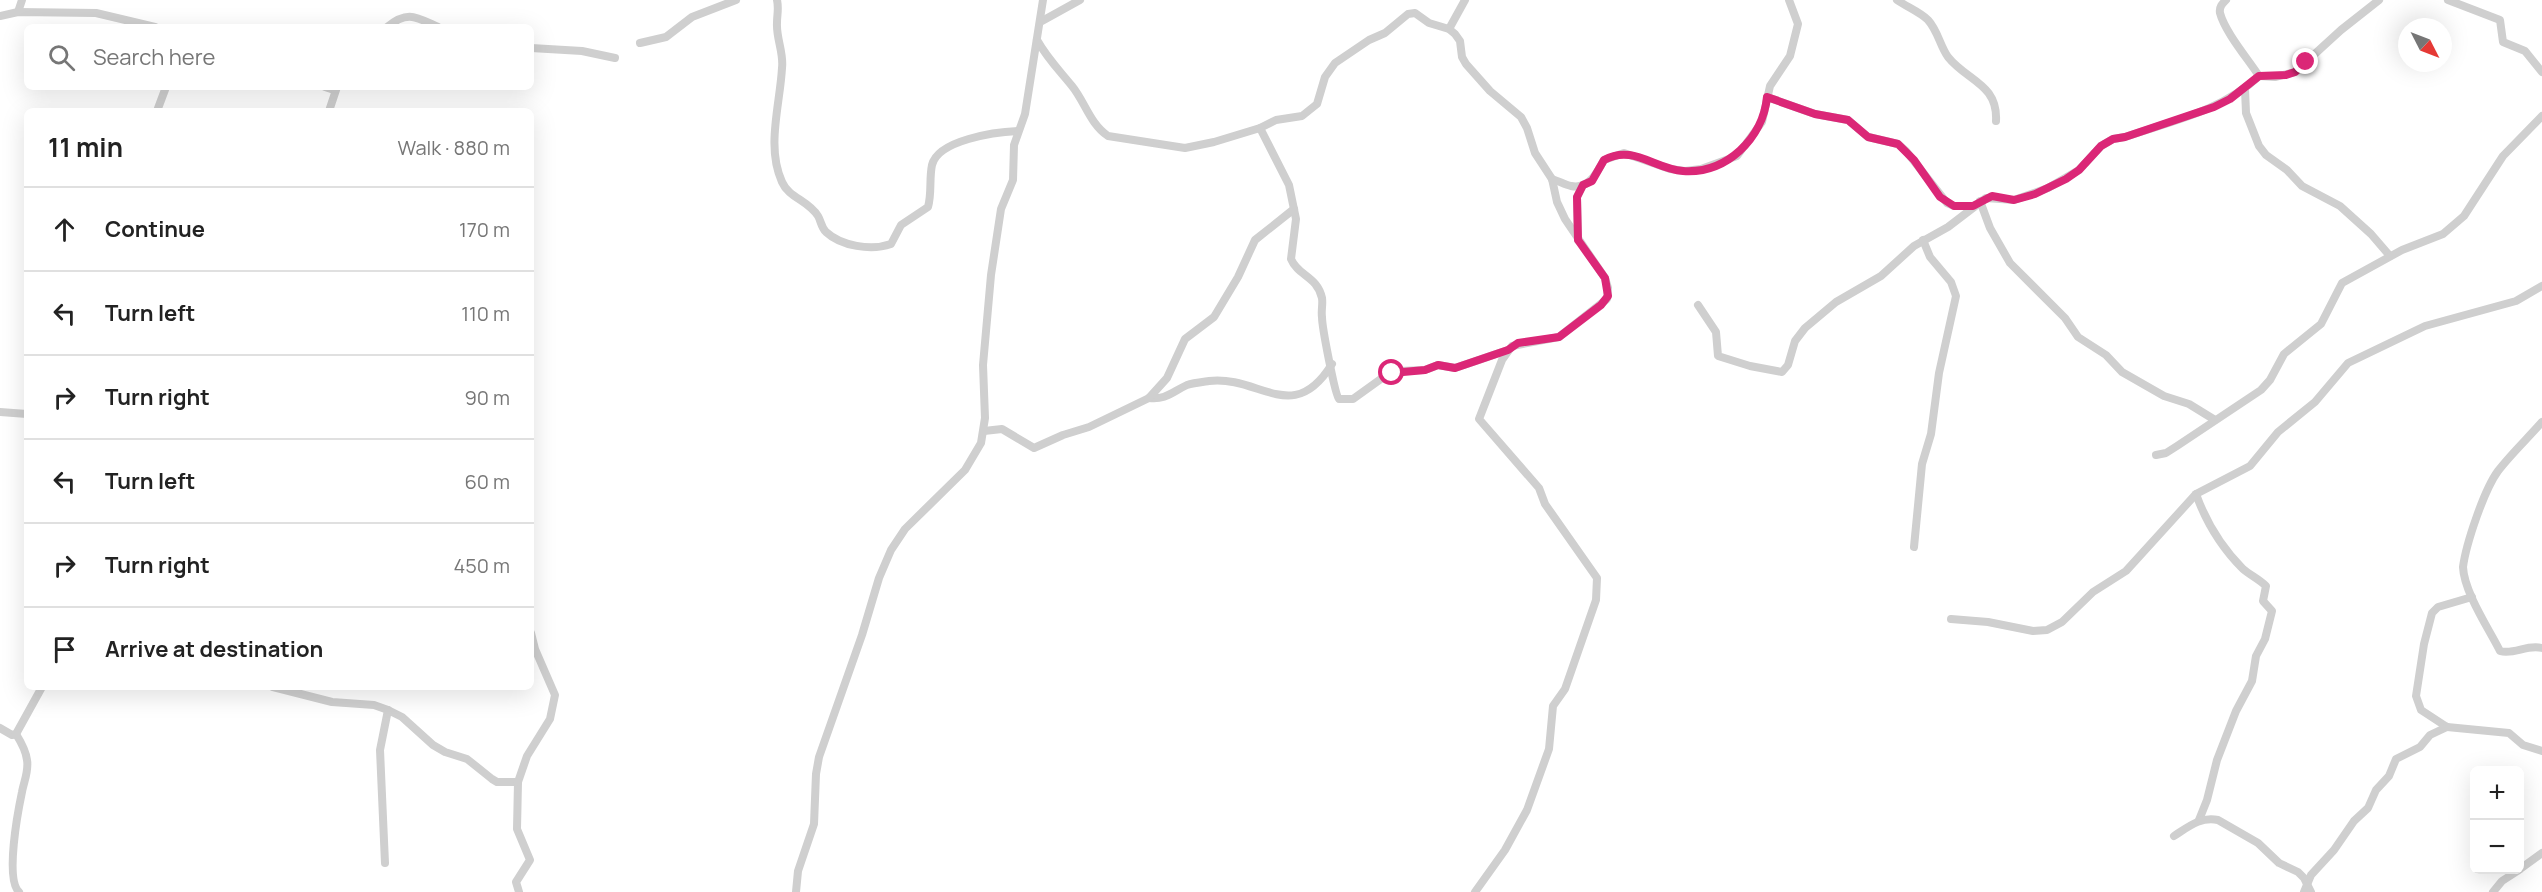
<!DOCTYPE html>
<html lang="en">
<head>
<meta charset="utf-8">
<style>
  body { margin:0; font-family:Manrope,sans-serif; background:#f6f6f6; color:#222 }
  .controls { position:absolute; right:18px; bottom:18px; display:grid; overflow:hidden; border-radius:9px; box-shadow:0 6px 24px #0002 }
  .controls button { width:54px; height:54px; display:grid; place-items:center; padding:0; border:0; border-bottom:2px solid #e0e0e0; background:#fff; color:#222; font:30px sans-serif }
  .compass { position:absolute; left:2398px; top:18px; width:54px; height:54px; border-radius:50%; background:#fff; box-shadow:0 6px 24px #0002; rotate:132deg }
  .stop { position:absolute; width:18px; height:18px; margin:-14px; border:4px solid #db2777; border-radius:50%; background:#fff }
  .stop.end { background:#db2777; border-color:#fff; box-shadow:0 2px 6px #0008 }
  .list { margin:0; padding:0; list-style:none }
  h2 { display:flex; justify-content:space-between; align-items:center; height:78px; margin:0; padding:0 24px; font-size:26px }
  h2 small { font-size:20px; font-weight:400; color:#767676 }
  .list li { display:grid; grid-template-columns:39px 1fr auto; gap:18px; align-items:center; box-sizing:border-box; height:84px; padding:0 24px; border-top:2px solid #e0e0e0 }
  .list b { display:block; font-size:22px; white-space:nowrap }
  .list em { font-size:20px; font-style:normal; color:#767676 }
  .icon { flex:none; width:33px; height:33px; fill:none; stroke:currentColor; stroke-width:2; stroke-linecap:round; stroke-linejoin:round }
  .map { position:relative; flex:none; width:2542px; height:892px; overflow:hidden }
  .search { position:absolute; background:#fff; box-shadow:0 6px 24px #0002; left:24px; top:24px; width:510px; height:66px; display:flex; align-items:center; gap:15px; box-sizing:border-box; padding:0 21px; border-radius:9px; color:#767676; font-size:22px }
  .panel { position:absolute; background:#fff; box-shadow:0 6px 24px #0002; left:24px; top:108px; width:510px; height:582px; border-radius:9px }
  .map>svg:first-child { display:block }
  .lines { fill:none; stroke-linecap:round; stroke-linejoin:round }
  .street { stroke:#cfcfcf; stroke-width:8 }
  .route { stroke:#db2777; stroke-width:8 }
</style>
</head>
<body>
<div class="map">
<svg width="2542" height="892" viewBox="0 0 2542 892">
  <rect width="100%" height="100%" fill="#fff"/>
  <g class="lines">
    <g class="street">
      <path d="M777,0c2,9 0,14 0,23 -1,15 7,30 5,45 -2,37 -16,79 0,114 7,16 26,18 36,34 3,5 3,11 8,16 15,14 45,19 65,12l10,-19 27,-18c4,-14 1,-28 4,-42 6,-25 63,-33 86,-34"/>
      <path d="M1897,0c10,7 23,12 31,20 10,11 12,26 20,37 19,24 50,27 48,64"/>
      <path d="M2226,0c-4,4 -7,7 -6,13 5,19 28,46 39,63l16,1 20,-5 46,-42 38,-30"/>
      <path d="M2448,0l52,20 3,22 22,9 17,21"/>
      <path d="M18,12l4,-12"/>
      <path d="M0,16l18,-4 78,1 59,14"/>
      <path d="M1042,21l38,-21"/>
      <path d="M387,27c21,-17 29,-10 51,0"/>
      <path d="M1449,29l16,-29"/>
      <path d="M1037,40c10,18 22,30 35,46 13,16 18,38 36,50l77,12 29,-6 46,-14 16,-8 26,-4 15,-12 8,-27 10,-14 34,-23 16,-7 23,-19 7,-1 14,10 20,6 6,5 5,7 2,16 4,7 24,27 31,26 6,11 8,25 17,26 5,23 8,17 40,59 3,10 -1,11 -48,38 -47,9 -10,14 -23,59 60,69 6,16 52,74 -1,22 -31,89 -12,17 -4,43 -22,61 -22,40 -30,42"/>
      <path d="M640,43l26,-6 26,-20 44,-17"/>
      <path d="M531,48l51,3 33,7"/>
      <path d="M325,87l9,3"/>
      <path d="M2245,89l1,24 13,33 7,9 21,15 15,16 38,20 31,28 19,22"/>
      <path d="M1767,97l48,17 33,6 20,17 30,7 8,7 41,52 7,3h19"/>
      <path d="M157,111l9,-24"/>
      <path d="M329,111l8,-24"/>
      <path d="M1260,128l29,57 7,34 -5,40c7,17 26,17 31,39 1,6 -1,13 0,19 0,10 13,78 17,82h14l32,-23 14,-5 26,-1 13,-5 17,3 53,-18"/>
      <path d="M1552,179c7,2 13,6 19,7 18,4 26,-14 33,-26l20,-7 46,16 15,2 16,-2 36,-13 25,-34 8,-36 20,-30 8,-32 -9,-24"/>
      <path d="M1980,201l10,27 20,35 55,55 13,19 28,18 16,17 42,24 25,8 26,16"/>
      <path d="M1578,240l-1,-43 6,-12"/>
      <path d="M1698,305l18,27 2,24 32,10 32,6 6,-7 7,-24 10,-13 31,-26 45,-26 33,-30 34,-19 38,-29 28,2 34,-12 31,-18 22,-24 12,-7 12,-2c47,-16 97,-26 134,-61"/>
      <path d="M1149,398c17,2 23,-6 38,-13 6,-2 15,-3 22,-4 51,-6 84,46 123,-17"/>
      <path d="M0,412l27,2"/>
      <path d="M2542,422c-14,16 -31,32 -44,49 -14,19 -32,73 -35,96 1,25 26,62 37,84 14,4 27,-7 42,-3"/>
      <path d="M984,431l18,-2 32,19 29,-13 26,-8 60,-29 18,-20 18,-39 29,-22 24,-40 17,-37 39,-31"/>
      <path d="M2156,455l10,-2 11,-7 84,-56 9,-10 14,-26 37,-30 21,-41 60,-33 41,-16 21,-18 39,-60 39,-40"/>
      <path d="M2196,494c10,28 26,54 47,75 7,6 16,10 23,17l-3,15 9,10 -7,28 -9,17 -4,25 -16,30 -19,49 -10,40 -8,20"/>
      <path d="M1914,547l8,-83 9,-30 8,-61 17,-77 -5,-14 -21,-25 -7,-17"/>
      <path d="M2472,597l-34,10 -6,6 -8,31 -8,52 5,14 26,17 62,6 14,12 19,6"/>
      <path d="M1951,619l37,3 45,9 14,-1 15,-8 31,-30 33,-21 70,-77 54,-28 28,-34 37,-30 33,-39 77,-37 91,-25 26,-15"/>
      <path d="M273,687l59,15 42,3 14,5 14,7 31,28 12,7 22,7 25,20 5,3h21l-1,47 13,31 -14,22 3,10"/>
      <path d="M0,728l12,7 4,-1 26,-47"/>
      <path d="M16,734c5,8 10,17 11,26 2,11 -3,21 -5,32 -4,19 -17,87 -3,100"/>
      <path d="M518,782l9,-26 23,-37 5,-24 -20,-46 -4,-16"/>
      <path d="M2174,836c14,-9 27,-20 44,-16l40,23 21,20 19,9 6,6 7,14"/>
      <path d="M385,863l-5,-113 8,-40"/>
      <path d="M2520,869l22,-16"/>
      <path d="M796,892l2,-21 16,-47 2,-50 3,-17 43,-122 17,-57 12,-28 14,-21 60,-59 16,-27 4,-25 -2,-53 8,-90 10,-66 12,-29 1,-35 11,-31 18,-114"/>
      <path d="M2304,892l7,-17 23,-25 20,-29 14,-13 8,-18 13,-14 7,-17 24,-12 10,-12 17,-8"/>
      <path d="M2493,892l9,-11 17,-11"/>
    </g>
  </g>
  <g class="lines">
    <path class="route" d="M1392,373l33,-3 13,-5 17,3 53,-18 10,-7 41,-6 42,-32 7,-9 -3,-18 -27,-38 -1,-43 6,-12 9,-4 12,-21c29,-16 50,9 79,11 44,3 80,-33 84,-74l48,17 33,6 20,17 30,7 16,16 26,37 14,9h19l19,-10 22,4 21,-6 31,-15 13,-9 22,-24 12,-7 12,-2 89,-30 16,-8 29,-23 27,-1 9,-3 11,-10"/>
  </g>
</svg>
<div class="controls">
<button>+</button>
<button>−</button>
</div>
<svg class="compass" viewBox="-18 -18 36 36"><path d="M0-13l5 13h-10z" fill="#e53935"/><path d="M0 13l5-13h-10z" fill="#767676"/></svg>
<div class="stop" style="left:1392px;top:373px"></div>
<div class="stop end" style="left:2306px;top:62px"></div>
<div class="search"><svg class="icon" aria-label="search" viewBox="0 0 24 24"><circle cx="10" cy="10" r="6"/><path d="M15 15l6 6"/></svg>Search here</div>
<section class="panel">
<h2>11 min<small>Walk · 880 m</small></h2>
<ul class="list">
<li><svg class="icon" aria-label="ahead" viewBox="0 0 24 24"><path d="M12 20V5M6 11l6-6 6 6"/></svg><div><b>Continue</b></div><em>170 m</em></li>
<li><svg class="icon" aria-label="left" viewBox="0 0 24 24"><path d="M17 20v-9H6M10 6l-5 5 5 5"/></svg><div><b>Turn left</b></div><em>110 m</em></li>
<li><svg class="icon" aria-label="right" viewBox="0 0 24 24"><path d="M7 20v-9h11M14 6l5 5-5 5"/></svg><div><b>Turn right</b></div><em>90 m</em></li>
<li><svg class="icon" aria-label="left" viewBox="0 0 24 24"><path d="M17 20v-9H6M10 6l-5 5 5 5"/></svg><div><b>Turn left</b></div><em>60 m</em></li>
<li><svg class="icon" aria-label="right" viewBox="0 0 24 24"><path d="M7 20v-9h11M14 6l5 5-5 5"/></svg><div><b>Turn right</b></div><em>450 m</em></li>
<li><svg class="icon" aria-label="arrive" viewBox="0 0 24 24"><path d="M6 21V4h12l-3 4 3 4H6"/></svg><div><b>Arrive at destination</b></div></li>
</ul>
</section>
</div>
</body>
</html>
